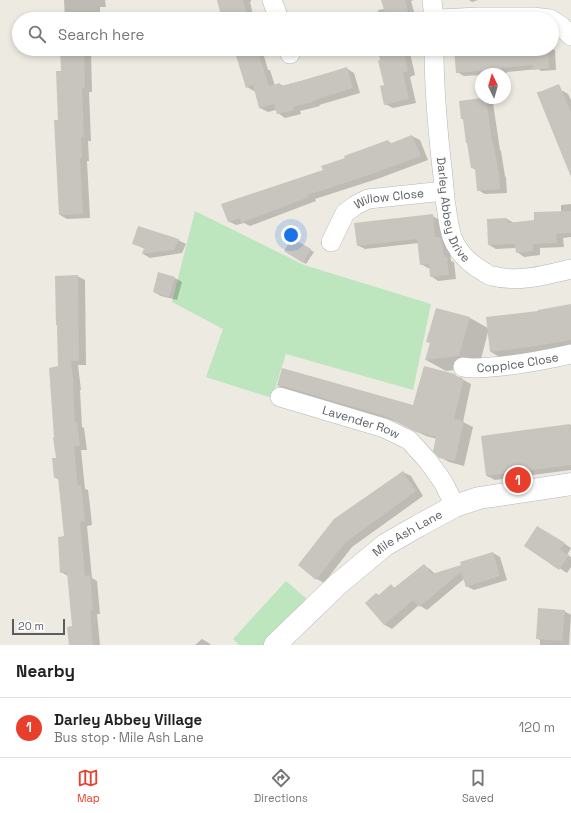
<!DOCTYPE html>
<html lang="en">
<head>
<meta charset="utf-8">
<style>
  body { margin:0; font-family:"Space Grotesk",sans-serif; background:#f2f2f2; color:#222 }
  .compass { position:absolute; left:475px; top:68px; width:36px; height:36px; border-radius:50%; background:#fff; box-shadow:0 2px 6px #0003; rotate:355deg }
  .scale { position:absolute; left:12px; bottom:10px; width:53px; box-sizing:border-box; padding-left:4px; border:2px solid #5a5d62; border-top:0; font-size:11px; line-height:14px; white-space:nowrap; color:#5a5d62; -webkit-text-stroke:3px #fff; paint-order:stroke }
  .you { position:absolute; left:291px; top:235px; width:14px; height:14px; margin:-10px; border:3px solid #fff; border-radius:50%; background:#1a73e8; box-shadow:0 0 0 6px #1a73e833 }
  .badge { display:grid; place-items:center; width:26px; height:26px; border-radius:50%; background:#e83f2c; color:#fff; font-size:13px; font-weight:700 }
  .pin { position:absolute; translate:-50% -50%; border:2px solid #fff; box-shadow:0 1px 4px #0006 }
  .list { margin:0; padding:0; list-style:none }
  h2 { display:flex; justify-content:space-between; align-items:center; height:52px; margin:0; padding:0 16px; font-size:17px }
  h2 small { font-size:13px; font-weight:400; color:#767676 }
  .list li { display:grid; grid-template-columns:26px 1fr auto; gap:12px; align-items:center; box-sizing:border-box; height:60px; padding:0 16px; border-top:1px solid #e0e0e0 }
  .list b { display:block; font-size:15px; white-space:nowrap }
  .list p { margin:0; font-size:13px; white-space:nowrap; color:#767676 }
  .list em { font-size:13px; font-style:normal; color:#767676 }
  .icon { flex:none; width:22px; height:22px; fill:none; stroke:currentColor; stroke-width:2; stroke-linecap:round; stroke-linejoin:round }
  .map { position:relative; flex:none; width:571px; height:645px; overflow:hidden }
  .search { position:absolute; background:#fff; box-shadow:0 2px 6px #0003; left:12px; right:12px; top:12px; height:44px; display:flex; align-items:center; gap:10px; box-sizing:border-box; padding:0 14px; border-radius:22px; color:#767676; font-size:15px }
  .sheet { height:112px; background:#fff }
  nav { display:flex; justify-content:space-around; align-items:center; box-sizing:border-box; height:56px; border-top:1px solid #e0e0e0; background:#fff; font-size:11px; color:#767676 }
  nav a { display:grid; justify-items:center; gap:2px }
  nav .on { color:#e83f2c }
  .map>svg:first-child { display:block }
  .green { fill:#bde5be }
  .shadow { fill:#0003 }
  .building { fill:#c8c4be }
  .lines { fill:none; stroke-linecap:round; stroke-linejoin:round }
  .street-casing { stroke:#b4b7bc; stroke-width:20 }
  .secondary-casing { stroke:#b5b8be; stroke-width:23 }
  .street { stroke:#fff; stroke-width:19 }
  .secondary { stroke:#fff; stroke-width:22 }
  .labels { text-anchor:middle; stroke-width:4; stroke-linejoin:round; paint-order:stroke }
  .street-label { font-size:12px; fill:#5a5d62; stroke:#fff }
</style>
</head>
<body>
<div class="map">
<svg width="571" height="645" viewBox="0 0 571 645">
  <rect width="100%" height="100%" fill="#edeae1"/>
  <g class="green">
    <path d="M195,211l109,54 127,39 -18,86 -127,-36 -14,44 -66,-21 17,-48 -51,-27z"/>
    <path d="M286,581l22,19 -39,45h-30l-6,-6z"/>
  </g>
  <g class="shadow">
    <path d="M64,0h41l1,7h-6v12h-35z"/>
    <path d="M219,0h32v2h-1l4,17h-30z"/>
    <path d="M382,0h32l-3,1 5,18h-35l-3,-9 7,-1z"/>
    <path d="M469,0h9l-6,2z"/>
    <path d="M61,49h30l1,43h-3l2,49h-3l1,20h-2l3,57 -23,1 -7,-4v-94l2,-49z"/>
    <path d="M235,49h27l6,21h2l5,16 5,-2 3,2 63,-18 8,5 6,20 -41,12 1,1 -20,5 1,3 -16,4 -7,-5 -2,-3 -8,2 -8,-4 -4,-17h-2l-7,-4z"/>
    <path d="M381,49h34l1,2 -6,2 5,22 -5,2 6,26 -23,5 -8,-4v-18l-4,-25z"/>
    <path d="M455,49h97l3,1 1,20 -15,1 -3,-2 -31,3v1l-26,1v1l-17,1 -7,-4z"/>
    <path d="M561,90l7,4 3,6v66l-5,-3 -29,-71z"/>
    <path d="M486,99l7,4 7,47 1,1 4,25 1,1 1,16 -22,1 -7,-4 -2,-20 -4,-2 -8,-48 -2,-1z"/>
    <path d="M412,136l8,4 8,20 -48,18 -65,21 1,2 -66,25 -6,-3 -8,2 -8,-4 118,-62 42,-18 4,3z"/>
    <path d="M571,204v33l-8,1 1,9 -24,1v7l-16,2 -7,-5 -1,-4 -20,1 -7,-4 18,-26 7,4 21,-2 26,-9v-7z"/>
    <path d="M432,216l8,4 2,19 6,3 2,6 1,13 3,1 2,17 -18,2 -7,-5 -1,-8h-2l-7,-4 -2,-21 -54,6 -8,-4z"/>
    <path d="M292,239l22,13 -8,12 -21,-13z"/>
    <path d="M178,240l8,4 -4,9 -32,5 -7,-4 2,-5 -12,-6z"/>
    <path d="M77,276l8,4 1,85h-8l3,25h-1l2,37 2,1 3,22h-6l4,39 3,1 2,16 2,19 -5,1 5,52 5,3 3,33h-3l3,31h-30l3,-18 -5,-51 -7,-4 4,-35 -6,-57 -4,-3 2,-18 2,-92z"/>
    <path d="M175,278l7,4 -5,18 -16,-4 -7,-4z"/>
    <path d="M571,305v49l-61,9 -19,-11 -3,-20 -9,35 -33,4 -20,-11 44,-42 18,10 51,-16z"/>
    <path d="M283,369l131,37 40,-31 17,9 -8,38 10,5 -9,39 -15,-4 -9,-5 -3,-18 -11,-3 -29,-14 -104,-31h-6l-9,-5z"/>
    <path d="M571,425v45l-76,10 -8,-4 -5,-39z"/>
    <path d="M403,472l8,4 12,20 -71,51 -28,36 -7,-4 -17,-14z"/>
    <path d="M545,531l26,17 -4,7 4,2v10l-4,6 -42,-27z"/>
    <path d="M493,553l7,4 7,23 -33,10 -8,-4 -2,-7 -37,31 -8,-5 -27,24 -7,-4 -19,-22 13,-7 12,-10 4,2 29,-23 7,5 4,4 28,-8z"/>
    <path d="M564,611l7,4 -2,30h-29v-5l-3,-2z"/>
    <path d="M202,639l7,4 2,2h-16z"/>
  </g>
  <g class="building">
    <path d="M217,0h26l5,19h-26z"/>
    <path d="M381,0h24l5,19h-23z"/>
    <path d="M60,49h24l1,39h-3l2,49h-3l1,21h-2l3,56 -24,1 -5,-95h4l-2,-49h5z"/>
    <path d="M234,49h23l12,37 11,-3v3l22,-5 45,-14 6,21 -41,13 1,1 -20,5 1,3 -17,4 -3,-10 -15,4 -6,-23 -7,3z"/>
    <path d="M378,49h25l5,22 -5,2 6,26 -25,6 -4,-19 4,-1 -6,-24 2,-1z"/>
    <path d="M454,49h94l1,19 -16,2 -1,-5 -32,3v1l-44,4z"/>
    <path d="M559,84l12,28v65l-34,-84z"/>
    <path d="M482,98h4l7,48 1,-1 4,26h1l1,18 -23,2 -2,-23h-4l-4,-25h-1l-3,-24h-2l-2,-18z"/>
    <path d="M412,135l9,21 -49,18 -64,21 1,2 -68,26 -1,-5 -12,4 -7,-18 102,-34 -2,-4 24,-8 -1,-2 44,-16 1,4z"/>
    <path d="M571,211v22l-15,1 1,9 -24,1v7l-17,2 -1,-9 -27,1 -1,-26 20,-1 1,5 26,-3v-8z"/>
    <path d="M433,214l2,23h5l2,6 2,14h3l2,18 -19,2 -1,-13 -9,1 -3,-26 -60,7 -3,-23z"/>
    <path d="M138,226l41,13 -5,11 -32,4 2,-6 -12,-4z"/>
    <path d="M292,238l19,11 -8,14 -19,-12z"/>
    <path d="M158,272l17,5 -6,20 -16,-5z"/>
    <path d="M78,275l1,86h-8l3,25h-1l2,37 2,-1 3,24h-6l4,40 3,-1 2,16 2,20 -5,1 5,54 5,-1 3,35h-3l3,35h-24l-2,-18 5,-1 -5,-54 -7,1 -2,-36 6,-1 -6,-59 -4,1 -2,-20h4l-3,-21h1l-5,-69 9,-2 -1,-41h-1l-1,-49z"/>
    <path d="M571,304v36l-41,7 -40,5 -4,-35 52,-6v-1z"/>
    <path d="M436,308l34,9 -11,39 -34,4 5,-17 -4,-1z"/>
    <path d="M424,366l31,8 1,2 7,2v4l-9,37 10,2 -9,40 -16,-3 -6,-7 3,-14 -20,-5 -29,-15 -104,-31h-6l5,-18 131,37z"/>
    <path d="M570,424l1,9v32l-85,11 -5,-40z"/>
    <path d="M403,471l13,20 -71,52 -29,37 -18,-15 36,-46z"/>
    <path d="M537,526l28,17 -5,7 9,5 -10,15 -35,-24z"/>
    <path d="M493,552l7,24 -34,11 -5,-15 -42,35 -6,-7 -29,25 -19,-22 11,-10 3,2 12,-11 3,4 30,-24 8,10 29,-9 -1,-3z"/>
    <path d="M538,608l27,2 -3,31 -26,-2z"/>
  </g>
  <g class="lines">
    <defs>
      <g id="street">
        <path d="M272,0l7,19"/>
        <path d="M432,0l2,19"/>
        <path d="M440,19l38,-2h55l17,2"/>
        <path d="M552,20l9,6 10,10"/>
        <path d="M288,49l2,5"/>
        <path id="s1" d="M434,49c0,43 4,85 9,128 1,16 3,32 6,48 1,4 2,9 3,12 6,16 18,27 32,35 3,2 6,4 9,4 25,7 53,-1 78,-7"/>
        <path id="s2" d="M331,242l14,-29 11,-8 12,-6 76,-8"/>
        <path id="s3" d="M463,367c9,2 19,1 28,0 27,-2 54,-7 80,-13"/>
        <path id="s4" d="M280,397l104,31 25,12 19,21 15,21 12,24"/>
      </g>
      <g id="secondary">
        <path id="s5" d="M275,645l62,-60 48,-40 33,-19 37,-20 24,-8 92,-14"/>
      </g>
    </defs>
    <use href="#street" class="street-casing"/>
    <use href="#secondary" class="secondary-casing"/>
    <use href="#street" class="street"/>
    <use href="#secondary" class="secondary"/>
  </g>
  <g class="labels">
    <g class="street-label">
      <text dy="4" stroke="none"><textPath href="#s2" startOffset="80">Willow Close</textPath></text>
      <text dy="4" stroke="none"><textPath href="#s1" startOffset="163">Darley Abbey Drive</textPath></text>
      <text dy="4" stroke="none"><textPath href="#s3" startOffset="55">Coppice Close</textPath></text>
      <text dy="4" stroke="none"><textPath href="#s4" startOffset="85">Lavender Row</textPath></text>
      <text dy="4" stroke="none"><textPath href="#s5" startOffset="174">Mile Ash Lane</textPath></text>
    </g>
  </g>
</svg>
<svg class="compass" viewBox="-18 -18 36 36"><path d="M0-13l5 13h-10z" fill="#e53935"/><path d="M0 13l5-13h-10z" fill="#767676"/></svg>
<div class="scale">20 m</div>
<div class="you"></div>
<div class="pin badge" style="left:518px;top:480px">1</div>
<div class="search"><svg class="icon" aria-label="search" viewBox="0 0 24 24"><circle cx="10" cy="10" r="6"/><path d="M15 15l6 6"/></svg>Search here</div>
</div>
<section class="sheet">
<h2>Nearby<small></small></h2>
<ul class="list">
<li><span class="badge">1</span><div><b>Darley Abbey Village</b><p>Bus stop · Mile Ash Lane</p></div><em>120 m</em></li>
</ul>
</section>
<nav>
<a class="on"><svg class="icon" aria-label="map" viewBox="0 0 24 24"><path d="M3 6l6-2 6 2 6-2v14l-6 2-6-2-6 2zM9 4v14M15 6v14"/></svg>Map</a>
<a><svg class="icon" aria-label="directions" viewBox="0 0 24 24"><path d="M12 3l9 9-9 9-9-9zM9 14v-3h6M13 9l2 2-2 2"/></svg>Directions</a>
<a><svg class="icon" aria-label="saved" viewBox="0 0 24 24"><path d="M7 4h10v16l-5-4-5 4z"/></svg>Saved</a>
</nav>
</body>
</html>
